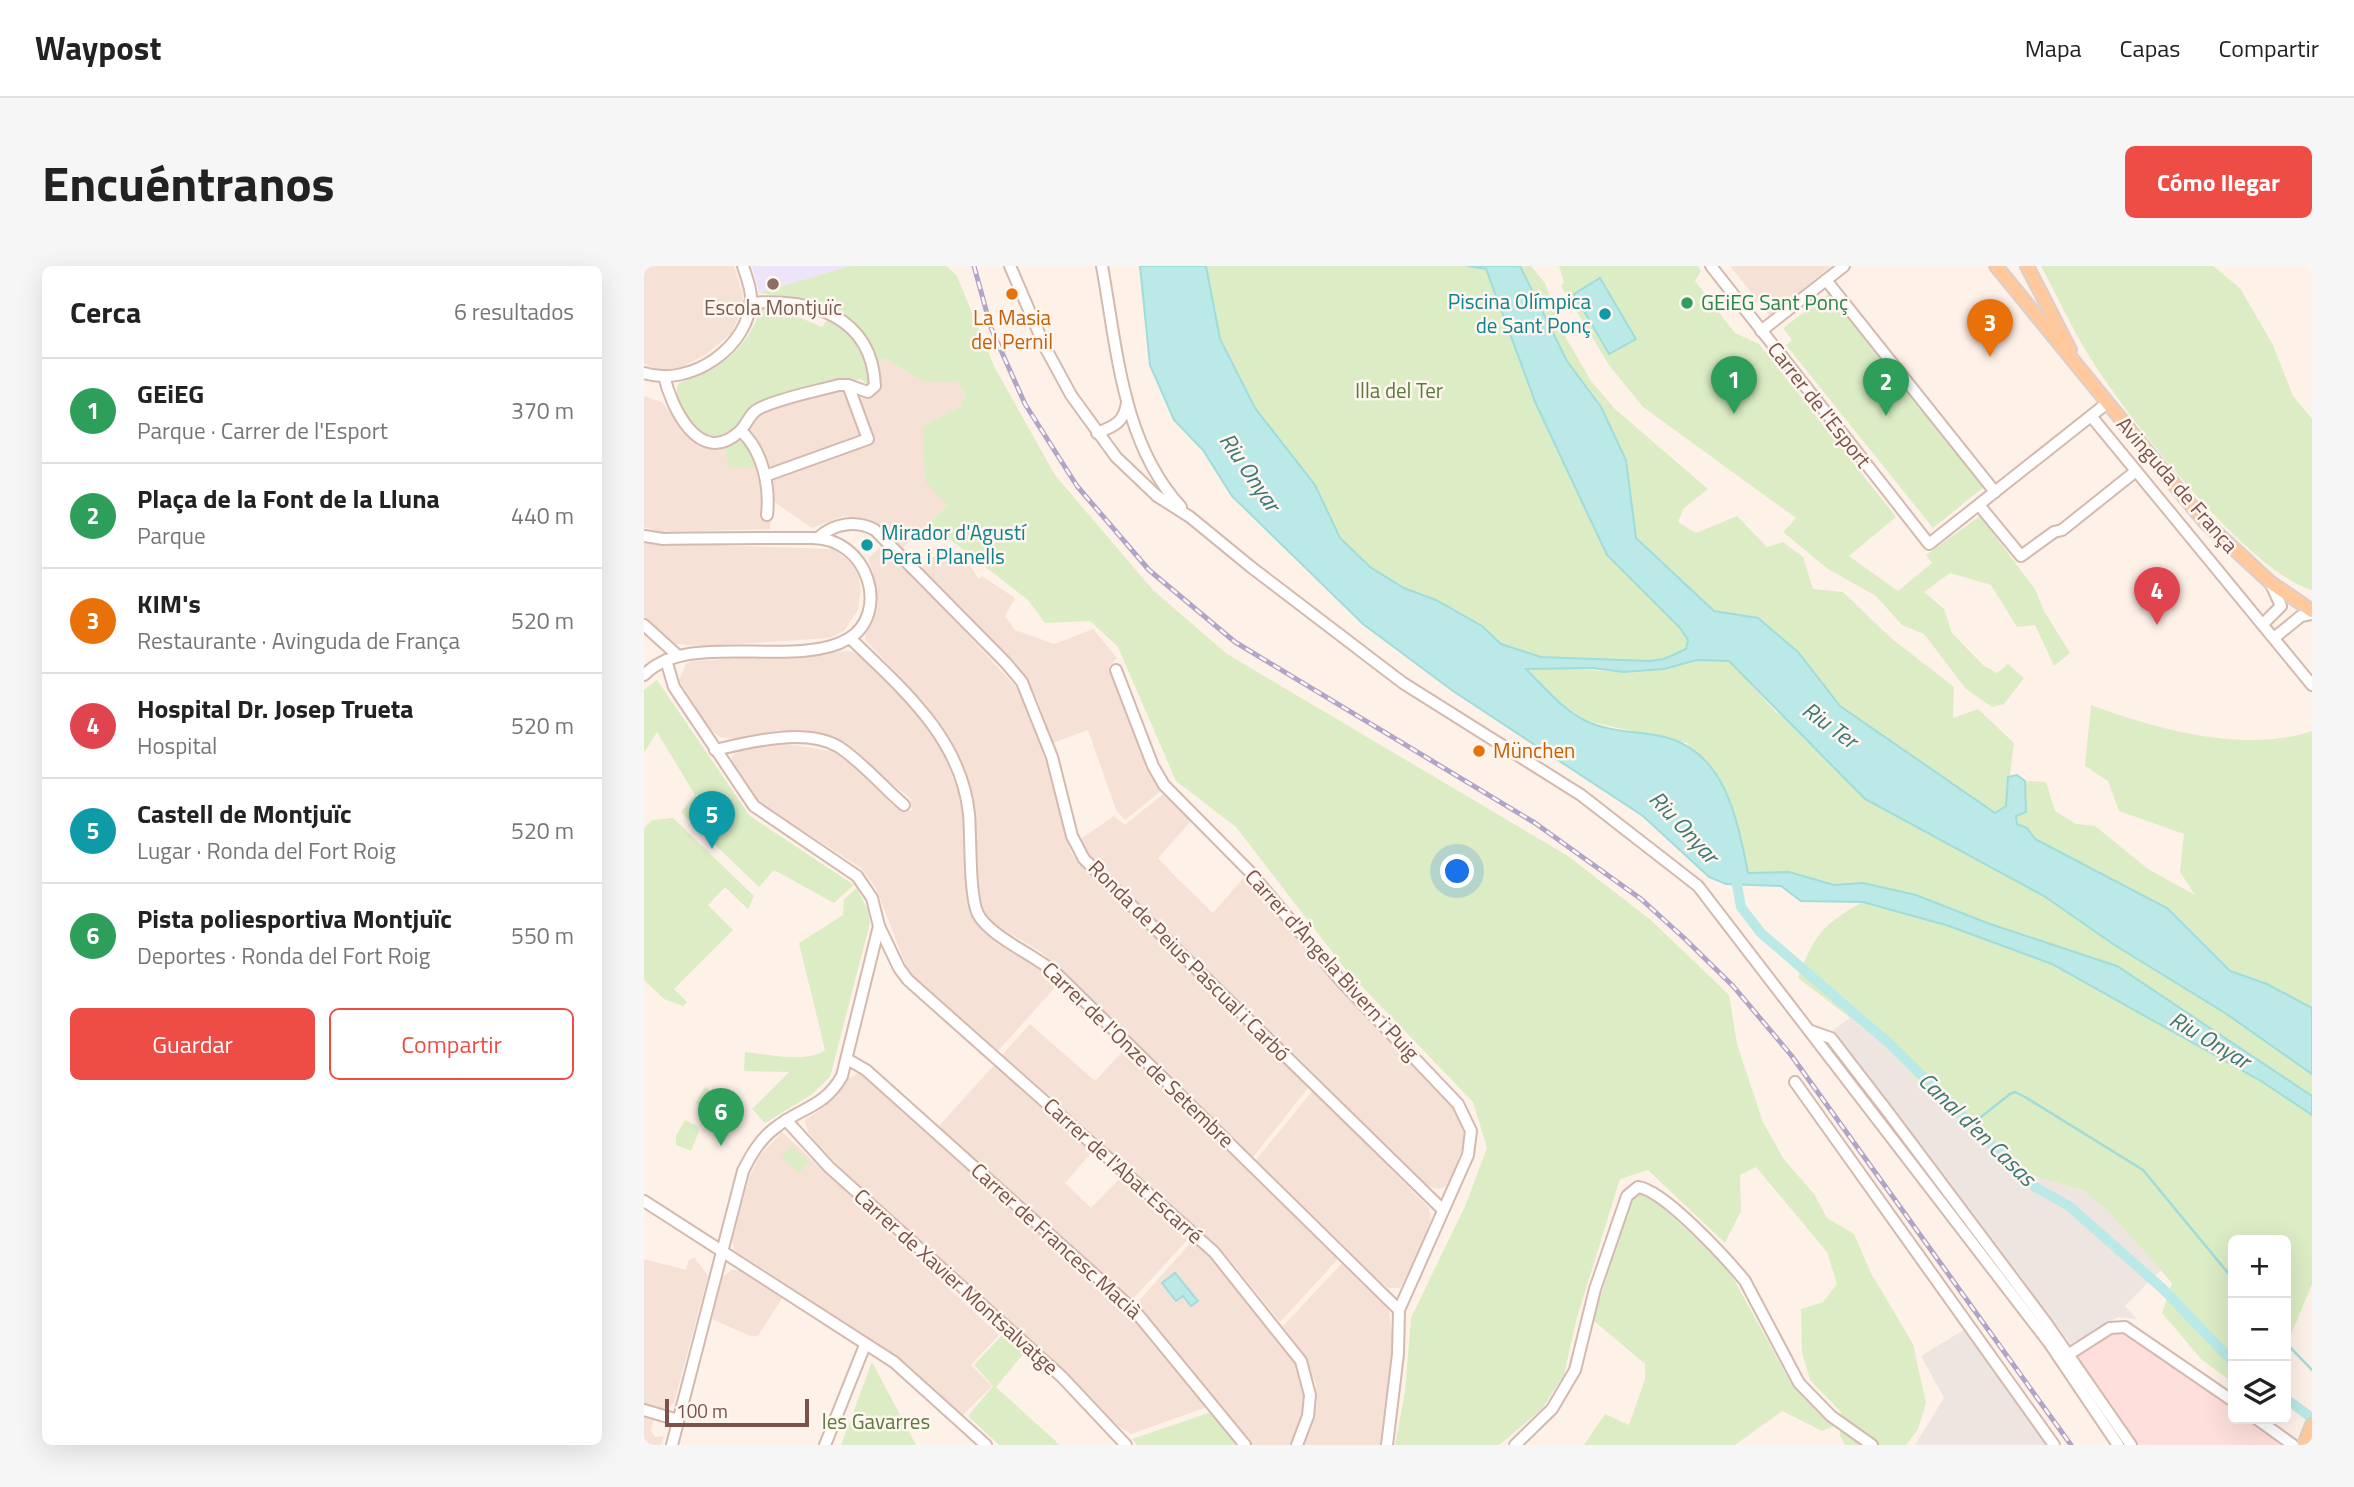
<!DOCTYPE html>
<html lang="es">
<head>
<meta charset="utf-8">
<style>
  body { margin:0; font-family:"Titillium Web",sans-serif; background:#f6f6f6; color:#222 }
  .controls { position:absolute; right:21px; bottom:21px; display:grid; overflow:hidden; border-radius:10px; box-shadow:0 7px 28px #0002 }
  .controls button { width:63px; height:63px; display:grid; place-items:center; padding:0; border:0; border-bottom:2px solid #e0e0e0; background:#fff; color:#222; font:35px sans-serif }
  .scale { position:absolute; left:21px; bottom:18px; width:144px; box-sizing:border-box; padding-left:7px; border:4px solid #7a5249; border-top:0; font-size:19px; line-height:24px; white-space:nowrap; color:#7a5249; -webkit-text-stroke:5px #fff6ef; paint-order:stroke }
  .you { position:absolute; left:814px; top:606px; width:24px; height:24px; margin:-18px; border:5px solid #fff; border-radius:50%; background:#1a73e8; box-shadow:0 0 0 10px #1a73e833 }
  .badge { display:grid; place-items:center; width:46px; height:46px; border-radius:50%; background:#ee4d46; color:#fff; font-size:23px; font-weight:700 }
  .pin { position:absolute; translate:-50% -58px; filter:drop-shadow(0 2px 4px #0008) }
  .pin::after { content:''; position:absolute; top:37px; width:24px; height:21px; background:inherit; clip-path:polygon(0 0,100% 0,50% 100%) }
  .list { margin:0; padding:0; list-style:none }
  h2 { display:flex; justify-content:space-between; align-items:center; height:91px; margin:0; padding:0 28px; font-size:30px }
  h2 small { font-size:23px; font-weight:400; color:#767676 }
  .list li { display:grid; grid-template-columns:46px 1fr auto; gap:21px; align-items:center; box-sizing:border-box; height:105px; padding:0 28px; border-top:2px solid #e0e0e0 }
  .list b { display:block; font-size:26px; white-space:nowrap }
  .list p { margin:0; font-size:23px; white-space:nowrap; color:#767676 }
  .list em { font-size:23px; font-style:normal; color:#767676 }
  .actions { display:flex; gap:14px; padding:21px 28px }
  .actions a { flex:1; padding:16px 0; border:2px solid #ee4d46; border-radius:10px; text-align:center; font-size:24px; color:#ee4d46 }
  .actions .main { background:#ee4d46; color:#fff }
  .icon { flex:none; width:38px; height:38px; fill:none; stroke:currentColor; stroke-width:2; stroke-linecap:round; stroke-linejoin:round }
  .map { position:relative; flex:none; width:1668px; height:1179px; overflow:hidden; border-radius:10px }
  header { display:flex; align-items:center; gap:42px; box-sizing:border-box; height:98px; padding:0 35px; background:#fff; border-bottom:2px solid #e0e0e0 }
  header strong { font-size:33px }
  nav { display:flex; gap:38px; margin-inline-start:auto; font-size:24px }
  .intro { display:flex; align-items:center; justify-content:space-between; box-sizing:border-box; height:168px; padding:0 42px }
  h1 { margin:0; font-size:49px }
  .button { padding:18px 32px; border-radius:10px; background:#ee4d46; color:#fff; font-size:24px; font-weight:700 }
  main { display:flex; gap:42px; padding:0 42px }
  aside { flex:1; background:#fff; border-radius:10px; box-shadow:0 7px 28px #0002 }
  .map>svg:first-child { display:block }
  .residential { fill:#f6e1d6 }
  .commercial { fill:#fedfdb }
  .industrial { fill:#eee5e1 }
  .education { fill:#eee4fa }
  .green { fill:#dcedc5 }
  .water { fill:#bae9e7; stroke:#a0dcda; stroke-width:2 }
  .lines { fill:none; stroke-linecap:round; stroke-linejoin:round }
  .stream { stroke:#a0dcda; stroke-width:2.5 }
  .canal { stroke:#bae9e7; stroke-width:10 }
  .minor-casing { stroke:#d4b9af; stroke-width:14 }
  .major-casing { stroke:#dacfcc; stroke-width:16 }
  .minor { stroke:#fff; stroke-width:10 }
  .major { stroke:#ffc99d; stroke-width:12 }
  .rail-casing { stroke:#b1a4c9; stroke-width:5 }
  .rail { stroke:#fff6ef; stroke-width:2.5; stroke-dasharray:8; stroke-linecap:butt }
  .education-dot { fill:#8d6e63; stroke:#fff6ef; stroke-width:2.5 }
  .food-dot { fill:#e8710a; stroke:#fff6ef; stroke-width:2.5 }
  .leisure-dot { fill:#2e9e5b; stroke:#fff6ef; stroke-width:2.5 }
  .culture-dot { fill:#0f9aa8; stroke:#fff6ef; stroke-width:2.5 }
  .labels { text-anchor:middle; stroke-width:5; stroke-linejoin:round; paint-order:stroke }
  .culture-label { font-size:21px; fill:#0d838f; stroke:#fff6ef; text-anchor:end }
  .leisure-label { font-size:21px; fill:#27864d; stroke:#fff6ef; text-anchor:start }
  .education-label { font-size:21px; fill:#785e54; stroke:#fff6ef }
  .food-label { font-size:21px; fill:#c56008; stroke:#fff6ef }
  .park-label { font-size:21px; fill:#5b7a3e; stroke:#fff6ef }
  .street-label { font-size:21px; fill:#7a5249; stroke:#fff6ef }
  .water-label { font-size:23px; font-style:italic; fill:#397977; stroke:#fff6ef }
</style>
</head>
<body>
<header>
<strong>Waypost</strong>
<nav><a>Mapa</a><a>Capas</a><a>Compartir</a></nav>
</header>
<div class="intro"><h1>Encuéntranos</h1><a class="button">Cómo llegar</a></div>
<main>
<aside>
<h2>Cerca<small>6 resultados</small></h2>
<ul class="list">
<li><span class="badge" style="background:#2e9e5b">1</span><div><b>GEiEG</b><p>Parque · Carrer de l'Esport</p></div><em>370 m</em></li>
<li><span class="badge" style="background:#2e9e5b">2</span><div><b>Plaça de la Font de la Lluna</b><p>Parque</p></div><em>440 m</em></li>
<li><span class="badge" style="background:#e8710a">3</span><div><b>KIM's</b><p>Restaurante · Avinguda de França</p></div><em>520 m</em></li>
<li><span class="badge" style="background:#e0444e">4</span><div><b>Hospital Dr. Josep Trueta</b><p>Hospital</p></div><em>520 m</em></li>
<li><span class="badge" style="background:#0f9aa8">5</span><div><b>Castell de Montjuïc</b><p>Lugar · Ronda del Fort Roig</p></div><em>520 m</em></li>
<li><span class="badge" style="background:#2e9e5b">6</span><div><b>Pista poliesportiva Montjuïc</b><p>Deportes · Ronda del Fort Roig</p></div><em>550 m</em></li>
</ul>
<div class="actions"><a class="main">Guardar</a><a>Compartir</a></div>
</aside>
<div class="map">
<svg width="1668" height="1179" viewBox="0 0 1668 1179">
  <rect width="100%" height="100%" fill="#fef1e8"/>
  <g class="residential">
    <path d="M0,0h90l9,29 -1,13 -10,25 -27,22 -25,13 -19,3 -17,-7z"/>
    <path d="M1086,0h101l-61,50z"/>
    <path d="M241,92l37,23h34l9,13 -4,12 -38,20 24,79 -45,44 -21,-22 -18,-8 -20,-3 -31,12 -39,-27 -2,-18 -22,-49 2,-11 10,-12 79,-22 31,7 9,-6 -2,-28z"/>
    <path d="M0,130l18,6 30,39 12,5h21l33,21 4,37 9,4 -1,21 -112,3 -14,-5z"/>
    <path d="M0,277l190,6 23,19 4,22 -3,20 -14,21 -14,7 -126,8 -29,-2 -31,-22z"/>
    <path d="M239,278l136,146 37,99 15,64 238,234 -56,70 -188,-184 -24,-21 -47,-28 -10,-11 -5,-17 -4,-68 -7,-44 -24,-55 -20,-27 -59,-62v-9l11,-23 -3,-36 -5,-13z"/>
    <path d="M297,284l23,7 15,22 3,-3 33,22 -10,18 10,14 39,14 39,-15 24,29 -8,8v5l41,102 11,18 -36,29 -9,-10 -28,-80 -35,13 -15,-42 -13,-23 -104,-110z"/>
    <path d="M204,385l9,2 17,15 63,68 26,68 10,112 11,17 51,29 24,21 -61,68 -90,-80 -32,-83 -15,-20 -102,-66 -27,-39v-7l7,-5 41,-8 51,8 10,4 57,53 14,3 -2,-13 -74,-59 -57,-9 -43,9 -16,-2 -10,-8 -31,-49 7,-16 6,-3z"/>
    <path d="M519,528l28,27 -33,37 16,17 39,38 33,-38 79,98 133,139 8,15v13l-18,46 -10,3 -13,-4 -338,-332 -8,-13 35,-24 11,9z"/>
    <path d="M386,758l65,57 28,-30 36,31 180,176 -59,64 -49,-61 -19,-19 -210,-187z"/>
    <path d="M350,799l98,87 -27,31 26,25 31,-32 68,61 -58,63 -194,-173z"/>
    <path d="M216,806l271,244 76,91 -76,27 -13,-8 -52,-54 -218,-197 -32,-32 -8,-11 -3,-12 19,-13 24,-28z"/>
    <path d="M669,824l116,118 2,11 -11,30 -20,39h-12l-20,-18 -112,-110z"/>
    <path d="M138,866l217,203 -28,30 21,21 -29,29 -63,-57 -166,-108 -2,-10 17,-63 12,-23z"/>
    <path d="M549,974l19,16 88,113 6,18 -1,23 -13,35h-40l-115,-142z"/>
    <path d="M50,991l14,19 -34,127 -10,6 -20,-5v-145l42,11 2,-9z"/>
    <path d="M700,995l45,49 4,34 -13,101h-77l14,-40 -1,-21 -12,-29 -21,-29z"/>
    <path d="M88,1004l10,1 41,26 -25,39h-8l-38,-17 11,-43z"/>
    <path d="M0,1151l10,2 -3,11 4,7 9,-1 -3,9h-17z"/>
  </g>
  <path class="commercial" d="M1472,1066l14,2 103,74v11h15l30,22 1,4h-143l-60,-90z"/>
  <g class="industrial">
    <path d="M1206,752l29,22 50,52 43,34 38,43 74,22 26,22 51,57 -36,36 12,13 -19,-2 -47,27 -238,-314z"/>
    <path d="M1323,1062l81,117h-133l29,-47 -23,-42z"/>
  </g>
  <path class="education" d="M108,0h97l-90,27z"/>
  <g class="green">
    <path d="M205,0h98l10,10 38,92 60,107 98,115 74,64 341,202 84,65 77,74 8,49 26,78 20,36 31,36 13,24 27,16 17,39 42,71 13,59 -8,26 -12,16h-61l-5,-9 1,-24 -31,-32 -8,-28 -1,-43 22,-7 14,-18 -10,-32 -71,-85 -16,8 1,36 -16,32 -77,-73 -28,9 -44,142 -12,54 -23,35 -42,35h-104l10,-53 6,-74 55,-114 21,-56 -14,-46 -127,-132 -110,-143 -60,-46 -58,-134 -28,-26 -45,2 -17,-23 -99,-77 18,-18 -22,-24 -2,-55 38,-20 4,-12 -9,-12 -34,-1 -37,-23 -7,4c-31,-52 -61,-61 -119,-69z"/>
    <path d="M562,0h262l17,3 51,135 71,151 73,73 8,12 -2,9 -22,10 -15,2 -108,-4 -40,-13 -19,-18 -46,-26 -32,-12 -34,-21 -30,-29 -25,-53 -60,-77 -35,-69z"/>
    <path d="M876,0h11l14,17 21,55 25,43 24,28 93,80 -24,19 -6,14 18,11 41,-17 30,31 16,-5 20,15 10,32 30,3 48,46 63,49 -1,31 25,-9 36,34 -8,63 -11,7 -155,-107 -42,-54 -39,-34 -45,-7 -78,-73 -10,-78 -25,-53 -34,-46z"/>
    <path d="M915,0h139l3,5 -6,10 40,52 24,11 137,173 -47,39 49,35 34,-28 -6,-8 54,-39 55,73 9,22 26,42 -16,13 -19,-41 -18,2 -26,-42 -41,-12 -26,19 20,17 8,24 32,33 13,7 11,-9 16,14 -20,26 -12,3 -26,-18 -42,-55 -22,-9 -26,-29 -48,-27 -45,-37 13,-14 -153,-111 -34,-42 -48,-79 3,-4z"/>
    <path d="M1397,0h172l27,22 33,57 20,51 19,23v171c-65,-18 -190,-179 -226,-239 -16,-27 -30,-57 -45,-85z"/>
    <path d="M1187,26l153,195 -51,41 -147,-183 6,-5 -9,-12z"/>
    <path d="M133,38l22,3 -5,8 28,12 6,-8c33,17 37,31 44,65l-4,1 -7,-6c-29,8 -62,10 -90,21 -25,11 -59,66 -83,19 -7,-11 -14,-21 -10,-35 7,-4 14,-5 21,-8 30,-13 51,-35 61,-66z"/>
    <path d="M99,174l15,27 -29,1 -5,-25z"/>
    <path d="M1053,394l32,1 47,51 337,232 112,69 87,61v22l-195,-130 -127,-42 -74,-29 -53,-12 -29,3 -45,-14 -41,2 -7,-39 -54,-92 -101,-22 -28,-20 -33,-33c33,-2 65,3 98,4 25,2 50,-5 74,-12z"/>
    <path d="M13,414l93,136 104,69 -20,18 -60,-33 -15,17 -78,-75 14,-17 -38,-63 -13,21v-63z"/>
    <path d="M1447,439c65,24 154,49 221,26v277l-45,-24 -37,-13 -63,-63 -132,-69 -8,-11 -10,-4 -1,-8 10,-4 -1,-31 21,1 9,29 21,13 19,2 53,43 47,26 -15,-23 4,-38 -65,-23 -11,-30 -23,-15z"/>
    <path d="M29,552l81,78 -6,13 -23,-22 -17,18 25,25 -59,59 13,13 -4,4 -19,-7 -20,-19v-152l8,-8z"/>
    <path d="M213,622l11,23 2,12 -40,154 -19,18 -46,28 -13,-14 37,-37 -45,-1 1,-19c24,2 60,12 80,-2l-26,-107 44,-28 1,-16z"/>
    <path d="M1219,636l86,24 103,38 209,117 51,34v169l-26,63v-107h-53v143l-32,-24 -39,-46 10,-30 -62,-70 -26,-22 -74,-22 -38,-43 -43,-34 -50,-52 -81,-62c17,-43 23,-53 65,-76z"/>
    <path d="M61,821l10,7 -11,28 -8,-20z"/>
    <path d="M41,854l12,6 2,5 -8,20 -15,-6v-9z"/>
    <path d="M147,880l18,16 -10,11 -18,-16z"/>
    <path d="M995,927l11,3 77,71 64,116 43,43 -12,5 -40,-20 -47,34h-151l21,-31 24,11 16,-46v-15l-52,-44 39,-122z"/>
    <path d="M360,1067l21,19 -29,35 64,58h-61l-31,-29 25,-30 -19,-21z"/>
    <path d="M228,1096l44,83h-75z"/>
    <path d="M567,1146l27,33h-101l-5,-6z"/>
  </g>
  <g class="water">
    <path d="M496,0h66l14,73 35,69 60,77 25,53 30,29 34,21 32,12 46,26 19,18 40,13 108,4 15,-2 22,-10 2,-9 -8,-12 -73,-73 -71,-151 -50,-135 -18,-3h52l47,95 34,46 25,53 10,78 78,73 44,7 40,34 42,54 155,107 11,-7 2,-29 9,-2 8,6 1,31 -10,4 1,8 10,4 8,11 132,69 63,63 37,13 45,24v66l-87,-61 -112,-69 -69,-48 -179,-97 -136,-138 -32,-1 -33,9 -40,3 -32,-4 -66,1c18,18 37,41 60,52 22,11 50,10 74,15 65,13 77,82 88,137l41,-1 45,13 29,-2 53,12 74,29 127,42 195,130v19l-51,-34 -209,-117 -103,-38 -86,-24 -62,-1 -20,-15 -55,-2 -17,-7 -66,-61 -190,-125 -90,-67 -131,-128 -29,-46 -29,-30 -24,-55z"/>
    <path d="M956,12l36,61 -27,15 -35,-60z"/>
    <path d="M531,1007l23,28 -7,5 -8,-10 -7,5 -14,-18z"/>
  </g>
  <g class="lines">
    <g class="stream">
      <path d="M1326,854l11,-3 29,-23 5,-2 10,5 118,73 90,109"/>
      <path d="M1642,1077l26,27"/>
    </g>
    <g class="canal">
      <path d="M1093,619l4,22 20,26 130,112 144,142 34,19 94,83 70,73"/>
      <path d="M1642,1133l26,19"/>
    </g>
    <defs>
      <g id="minor">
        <path d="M366,0l35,81 26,48 45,62 41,39 33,21 61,50 152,116 178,112 117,91 352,458 68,101"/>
        <path d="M458,0c15,82 20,177 79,241"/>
        <path d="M1067,0l218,278 177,-140"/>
        <path d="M1182,14l169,212"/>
        <path d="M1117,65l83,-65"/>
        <path d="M0,107c46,15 106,-26 107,-75 0,-11 -5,-22 -8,-32"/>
        <path d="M20,110c7,30 35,92 75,56 8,-7 10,-19 21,-24 24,-11 53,-16 79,-23h9l20,7 7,-6c-3,-71 -65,-88 -125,-83"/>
        <path d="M1447,150l221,269"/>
        <path d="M97,165c22,20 29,55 26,84"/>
        <path d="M453,167c18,-7 27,-11 30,-30"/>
        <path d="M121,210l103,-37 -20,-54"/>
        <path d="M1335,239l42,51 33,-24 8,-2 74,-59"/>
        <path d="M0,270l19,3c49,-1 99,-1 148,-1 58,-1 80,76 37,101 -54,31 -159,-10 -204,36"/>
        <path d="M175,271c16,-14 37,-17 56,-7l131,133 16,19 30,75 20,79 12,23 359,351"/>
        <path d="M1619,358l18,-18 -11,-24"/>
        <path d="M0,359l33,30"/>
        <path d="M206,372c51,50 111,99 119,176 2,23 0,82 9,100 12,23 59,42 80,61l341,335"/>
        <path d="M1630,372l27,-22 11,-2"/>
        <path d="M22,394l8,27 80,119 103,70 15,22 7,28 -37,150c-18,32 -41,31 -67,52 -15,11 -24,27 -32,43l-71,274"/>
        <path d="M472,404l37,96 11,19 86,87 91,109 117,123 13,27 -3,24 -69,155 -1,44 -11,91"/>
        <path d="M71,484c34,-8 91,-23 124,-3 23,15 44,40 65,58"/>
        <path d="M235,660l20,42 9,12 306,272 87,109 9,34 -2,21 -11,29"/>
        <path d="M1167,765l20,7 57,74 159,212 84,121"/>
        <path d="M203,793l19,11 269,241 110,134"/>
        <path d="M1151,816l259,363"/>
        <path d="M142,854l43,47 233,210 64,68"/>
        <path d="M0,935l250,161 92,83"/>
        <path d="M1419,1092l47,-30 15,-1 108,74"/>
        <path d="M0,1144l34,10"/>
        <path d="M1613,1153l36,26"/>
        <path d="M181,1179l40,-100"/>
        <path d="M871,1179l37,-36 23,-39 20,-81 32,-93 11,-9c26,3 89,72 107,94l54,102 32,33 41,29"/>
      </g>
      <g id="major">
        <path d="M1352,0l208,255 66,61 42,29"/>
        <path d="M1383,0l43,84"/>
        <path d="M1660,1179l8,-20"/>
      </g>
    </defs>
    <use href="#minor" class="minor-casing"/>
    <use href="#major" class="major-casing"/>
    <use href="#minor" class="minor"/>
    <use href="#major" class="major"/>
    <defs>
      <path id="rail" d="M330,0l17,62 34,76 52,82 72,84 86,72 300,181 106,76 43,39 49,48 58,69 280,390"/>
    </defs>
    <use href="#rail" class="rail-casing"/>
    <use href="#rail" class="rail"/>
  </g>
  <circle class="education-dot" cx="129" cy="18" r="7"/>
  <g class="food-dot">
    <circle cx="368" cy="28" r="7"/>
    <circle cx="835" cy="485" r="7"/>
  </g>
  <circle class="leisure-dot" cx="1043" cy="37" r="7"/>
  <g class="culture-dot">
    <circle cx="961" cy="48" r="7"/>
    <circle cx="223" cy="279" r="7"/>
  </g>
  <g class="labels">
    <g class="culture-label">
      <text x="947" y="43">Piscina Olímpica<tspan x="947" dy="24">de Sant Ponç</tspan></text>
      <text x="237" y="274" text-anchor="start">Mirador d'Agustí<tspan x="237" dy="24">Pera i Planells</tspan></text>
    </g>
    <g class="leisure-label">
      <text x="1057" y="44">GEiEG Sant Ponç</text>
    </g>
    <g class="education-label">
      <text x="129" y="49">Escola Montjuïc</text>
    </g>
    <g class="food-label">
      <text x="368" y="59">La Masia<tspan x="368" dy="24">del Pernil</tspan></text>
      <text x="849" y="492" text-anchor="start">München</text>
    </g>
    <g class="park-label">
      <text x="755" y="132">Illa del Ter</text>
      <text x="232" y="1163">les Gavarres</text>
    </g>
    <g class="street-label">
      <text transform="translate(1175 139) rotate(52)" y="7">Carrer de l'Esport</text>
      <text transform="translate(1533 219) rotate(49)" y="7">Avinguda de França</text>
      <text transform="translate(545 695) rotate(45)" y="7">Ronda de Peius Pascual i Carbó</text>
      <text transform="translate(688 699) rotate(48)" y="7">Carrer d'Àngela Bivern i Puig</text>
      <text transform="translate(494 789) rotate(44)" y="7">Carrer de l'Onze de Setembre</text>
      <text transform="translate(479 905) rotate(42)" y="7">Carrer de l'Abat Escarré</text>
      <text transform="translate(412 975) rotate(42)" y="7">Carrer de Francesc Macià</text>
      <text transform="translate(312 1016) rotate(42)" y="7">Carrer de Xavier Montsalvatge</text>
    </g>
    <g class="water-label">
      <text transform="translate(606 206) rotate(56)" y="8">Riu Onyar</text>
      <text transform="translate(1186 459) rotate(36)" y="8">Riu Ter</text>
      <text transform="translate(1040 561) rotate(47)" y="8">Riu Onyar</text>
      <text transform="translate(1566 774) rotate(31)" y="8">Riu Onyar</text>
      <text transform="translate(1333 863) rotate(44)" y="8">Canal d'en Casas</text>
    </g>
  </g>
</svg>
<div class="controls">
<button>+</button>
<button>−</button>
<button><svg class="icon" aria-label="layers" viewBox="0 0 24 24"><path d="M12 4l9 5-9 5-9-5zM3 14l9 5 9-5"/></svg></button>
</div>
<div class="scale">100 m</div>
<div class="you"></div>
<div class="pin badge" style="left:1090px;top:148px;background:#2e9e5b">1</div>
<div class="pin badge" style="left:1242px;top:150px;background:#2e9e5b">2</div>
<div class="pin badge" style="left:1346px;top:91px;background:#e8710a">3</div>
<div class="pin badge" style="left:1513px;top:359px;background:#e0444e">4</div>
<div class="pin badge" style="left:68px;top:583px;background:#0f9aa8">5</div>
<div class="pin badge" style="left:77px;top:880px;background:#2e9e5b">6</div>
</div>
</main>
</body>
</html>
